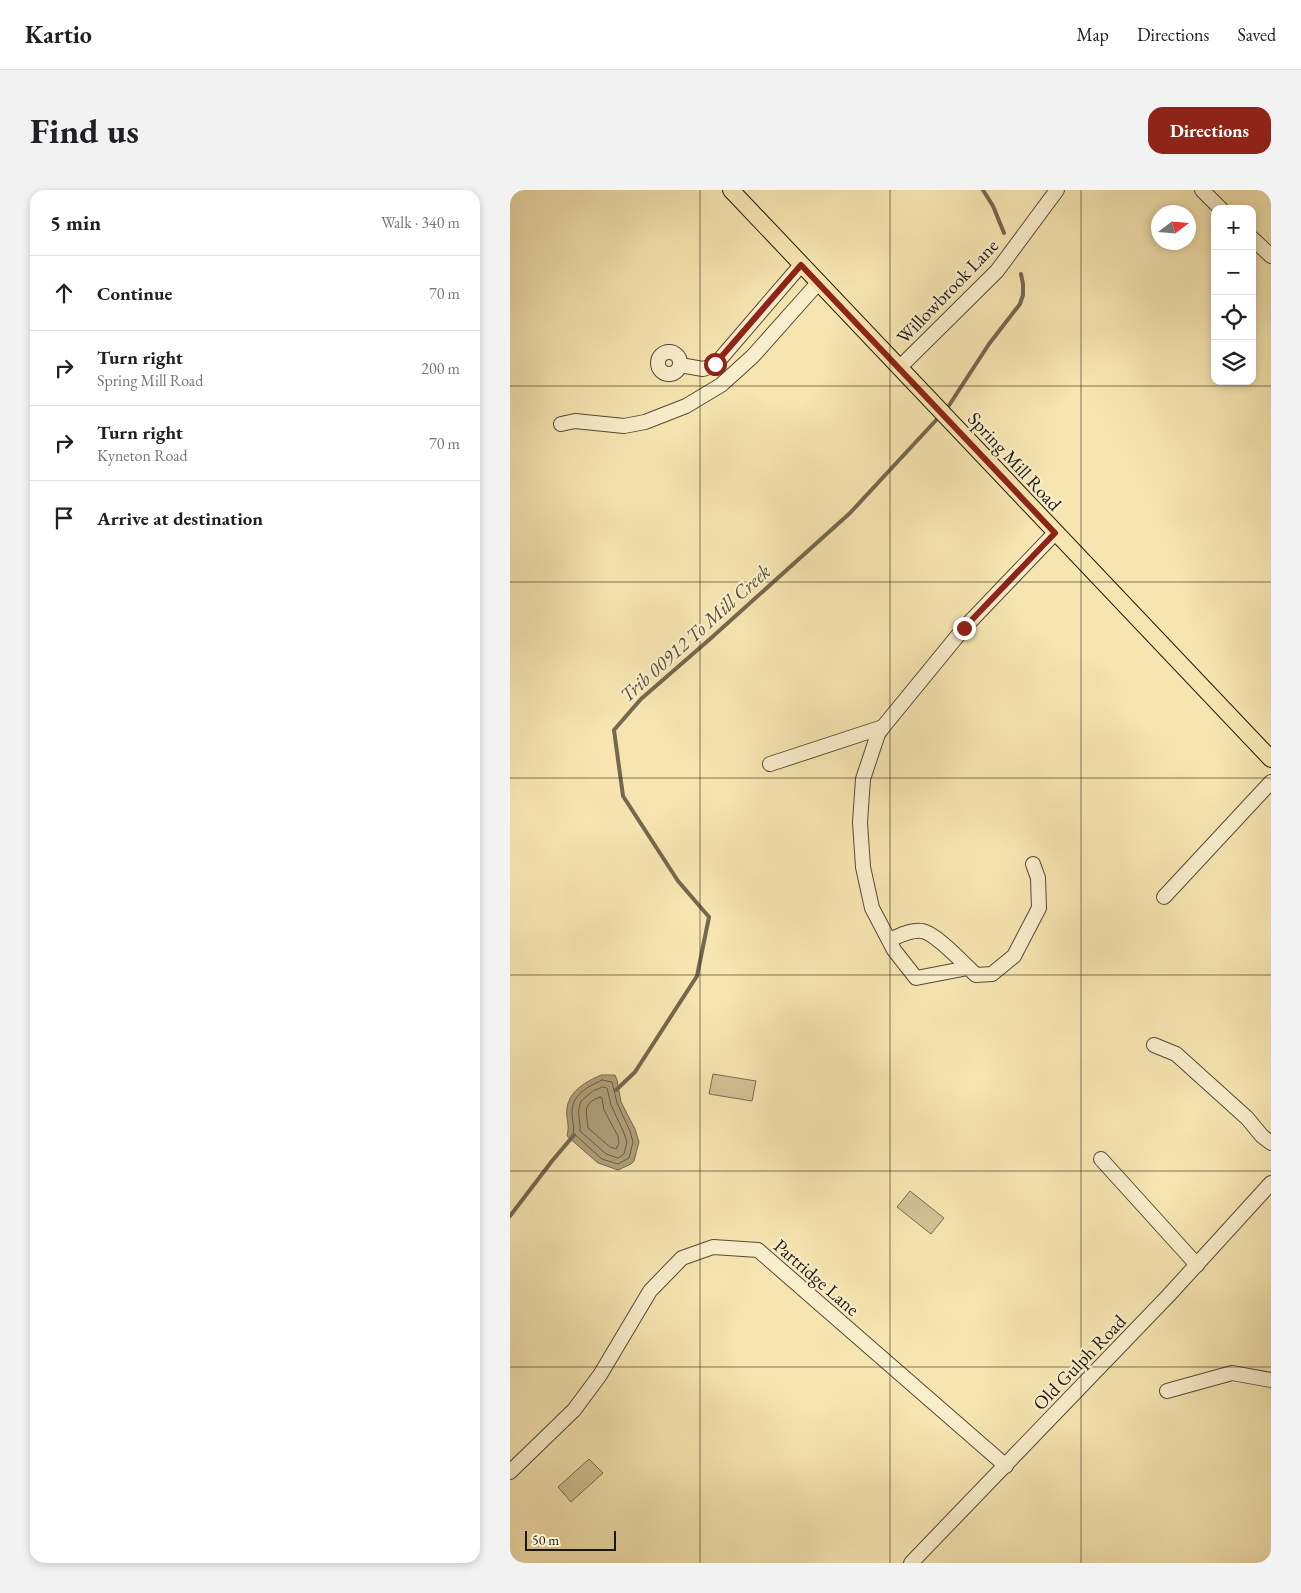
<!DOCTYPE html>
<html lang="en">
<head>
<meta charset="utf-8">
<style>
  body { margin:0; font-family:"EB Garamond",serif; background:#f2f2f2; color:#202124 }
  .controls { position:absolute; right:15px; top:15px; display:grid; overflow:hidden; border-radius:10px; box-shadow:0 2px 8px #0003 }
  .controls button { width:45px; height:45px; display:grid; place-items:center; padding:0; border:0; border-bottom:1px solid #e0e0e0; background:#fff; color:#202124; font:25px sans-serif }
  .compass { position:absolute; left:641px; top:15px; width:45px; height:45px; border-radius:50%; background:#fff; box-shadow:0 2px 8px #0003; rotate:74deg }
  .scale { position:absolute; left:15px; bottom:12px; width:91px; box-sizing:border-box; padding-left:5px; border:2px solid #1f160d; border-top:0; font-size:14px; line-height:18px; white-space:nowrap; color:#1f160d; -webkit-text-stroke:4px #f9eecc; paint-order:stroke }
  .stop { position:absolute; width:15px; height:15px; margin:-11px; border:4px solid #8f2418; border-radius:50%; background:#fff }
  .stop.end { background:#8f2418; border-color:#fff; box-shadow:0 1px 5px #0008 }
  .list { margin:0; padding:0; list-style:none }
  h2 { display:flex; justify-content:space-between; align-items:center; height:65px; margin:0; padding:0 20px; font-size:21px }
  h2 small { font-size:16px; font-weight:400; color:#757577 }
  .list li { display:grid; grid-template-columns:32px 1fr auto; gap:15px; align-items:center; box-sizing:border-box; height:75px; padding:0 20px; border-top:1px solid #e0e0e0 }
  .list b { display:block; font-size:19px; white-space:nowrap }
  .list p { margin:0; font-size:16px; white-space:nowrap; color:#757577 }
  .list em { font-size:16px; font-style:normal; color:#757577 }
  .icon { flex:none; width:28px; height:28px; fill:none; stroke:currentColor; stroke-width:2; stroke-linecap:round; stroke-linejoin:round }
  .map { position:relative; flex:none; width:761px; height:1373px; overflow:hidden; border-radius:15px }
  header { display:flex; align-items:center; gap:30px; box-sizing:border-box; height:70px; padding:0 25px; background:#fff; border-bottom:1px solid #e0e0e0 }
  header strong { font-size:24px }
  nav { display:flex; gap:28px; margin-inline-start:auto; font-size:18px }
  .intro { display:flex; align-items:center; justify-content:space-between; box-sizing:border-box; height:120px; padding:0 30px }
  h1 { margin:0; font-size:35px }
  .button { padding:12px 22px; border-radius:15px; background:#8f2418; color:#fff; font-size:18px; font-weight:700 }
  main { display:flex; gap:30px; padding:0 30px }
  aside { flex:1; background:#fff; border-radius:15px; box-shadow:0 2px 8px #0003 }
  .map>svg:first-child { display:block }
  .green { fill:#d1c295; stroke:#786c51 }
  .water { fill:#ad9f79; stroke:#74684e }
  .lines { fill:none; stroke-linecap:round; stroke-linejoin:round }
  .shore { stroke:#665a43; stroke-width:1 }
  .stream { stroke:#74684e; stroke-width:4 }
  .minor-casing { stroke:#554a36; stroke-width:16 }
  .major-casing { stroke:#1f160d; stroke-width:18 }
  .minor { stroke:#f9eecc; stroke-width:14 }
  .major { stroke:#f6e5b1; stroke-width:16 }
  .route { stroke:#8f2418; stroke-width:6 }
  .grid { fill:none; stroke:#1f160d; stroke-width:1; stroke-opacity:0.55 }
  .labels { text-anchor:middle; stroke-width:4.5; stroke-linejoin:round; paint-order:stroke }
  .street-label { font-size:19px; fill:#1f160d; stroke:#f9eecc }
  .water-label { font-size:20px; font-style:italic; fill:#584d38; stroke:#f9eecc }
</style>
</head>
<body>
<header>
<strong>Kartio</strong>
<nav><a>Map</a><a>Directions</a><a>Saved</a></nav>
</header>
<div class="intro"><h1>Find us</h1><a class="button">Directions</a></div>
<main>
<aside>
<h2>5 min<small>Walk · 340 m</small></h2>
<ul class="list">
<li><svg class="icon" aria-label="ahead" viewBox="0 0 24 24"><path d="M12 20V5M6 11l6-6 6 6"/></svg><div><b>Continue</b></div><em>70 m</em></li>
<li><svg class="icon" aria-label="right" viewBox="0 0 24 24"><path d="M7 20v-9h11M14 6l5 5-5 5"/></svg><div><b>Turn right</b><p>Spring Mill Road</p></div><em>200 m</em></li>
<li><svg class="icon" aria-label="right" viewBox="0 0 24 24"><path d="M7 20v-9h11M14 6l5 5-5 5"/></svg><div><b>Turn right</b><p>Kyneton Road</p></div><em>70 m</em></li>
<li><svg class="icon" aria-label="arrive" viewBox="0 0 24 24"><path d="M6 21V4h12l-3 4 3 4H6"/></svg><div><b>Arrive at destination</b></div></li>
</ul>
</aside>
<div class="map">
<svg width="761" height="1373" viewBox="0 0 761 1373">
  <rect width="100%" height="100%" fill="#f6e5b1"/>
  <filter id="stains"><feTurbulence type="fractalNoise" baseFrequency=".004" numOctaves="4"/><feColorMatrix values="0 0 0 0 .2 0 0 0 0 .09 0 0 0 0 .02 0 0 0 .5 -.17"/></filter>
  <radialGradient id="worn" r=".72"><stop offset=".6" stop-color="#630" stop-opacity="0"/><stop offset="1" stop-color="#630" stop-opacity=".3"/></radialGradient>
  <g class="green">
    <path d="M203,884l43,7 -4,20 -43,-7z"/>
    <path d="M400,1001l34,27 -13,16 -34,-27z"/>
    <path d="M79,1269l14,14 -32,29 -13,-15z"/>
  </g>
  <path class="water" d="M91,885h14l2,5 4,22 14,27 4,13 -5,19 -3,3 -13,6 -20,-7 -31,-27c2,-8 1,-12 0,-19 -3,-23 16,-34 34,-42z"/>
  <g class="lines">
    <g class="shore">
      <path d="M92,890l10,2 5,21 13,28 3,11 -4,16 -11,6 -16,-5 -29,-26c2,-7 -1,-12 -1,-19 -1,-19 15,-27 30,-34z"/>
      <path d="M93,897l4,1 4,17 13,28 3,9 -3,12 -6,4 -12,-4 -26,-23c1,-12 -4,-16 1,-30l12,-10z"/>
      <path d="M90,907l2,1 2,12 14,26 1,7 -3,6 -6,-2 -22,-19c-1,-16 -7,-24 12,-31z"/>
    </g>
    <g class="stream">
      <path d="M473,0l10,16 11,27"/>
      <path d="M436,220l43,-66 31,-40 3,-9v-11l-2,-10"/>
      <path d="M106,900l19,-18 62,-96 12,-59 -31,-36 -55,-85 -9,-66 27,-31 69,-60 140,-126 89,-96"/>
      <path d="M0,1026l42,-55 22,-26"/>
    </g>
    <defs>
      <g id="minor">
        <path d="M692,0l19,19"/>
        <path d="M742,48l19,18"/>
        <circle cx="159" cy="173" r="11"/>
        <path d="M170,175l23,4 12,-4 86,-100"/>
        <path d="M389,178l98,-97 60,-81"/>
        <path d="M51,234l14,-3 49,5 21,-4 41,-16 35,-21 32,-29 65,-73"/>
        <path d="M260,574l113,-37"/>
        <path d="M654,707l107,-115"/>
        <path d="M379,750c10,-4 22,-11 33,-9 14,2 43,34 54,44l16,-1 22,-18 25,-48 -1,-30 -5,-14"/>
        <path d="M458,778l-52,10 -22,-28 -22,-42 -9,-41 -3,-45 3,-43 15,-45 5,-7 81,-99 91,-95"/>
        <path d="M644,855l22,9 71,64 15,18 9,7"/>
        <path d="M591,969l96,106"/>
        <path d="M657,1201l65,-18 39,7"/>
        <path d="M0,1282l64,-62 26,-35 50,-84 32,-33 31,-11 45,3 248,216"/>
        <path d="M401,1373l258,-268 102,-112"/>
      </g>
      <path id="major" d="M221,0l540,569"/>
    </defs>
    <use href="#minor" class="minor-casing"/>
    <use href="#major" class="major-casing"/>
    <use href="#minor" class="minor"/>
    <use href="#major" class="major"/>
  </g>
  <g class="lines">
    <path class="route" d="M205,174l86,-99 254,268 -91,95"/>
  </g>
  <path class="grid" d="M190,0v1373M380,0v1373M571,0v1373M0,196h761M0,392h761M0,588h761M0,785h761M0,981h761M0,1177h761"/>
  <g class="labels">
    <g class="street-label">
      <text transform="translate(437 101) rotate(-46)" y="7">Willowbrook Lane</text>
      <text transform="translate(505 271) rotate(47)" y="7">Spring Mill Road</text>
      <text transform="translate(307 1087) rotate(41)" y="7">Partridge Lane</text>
      <text transform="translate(569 1172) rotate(-46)" y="7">Old Gulph Road</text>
    </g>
    <g class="water-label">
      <text transform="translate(185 443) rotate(-42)" y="7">Trib 00912 To Mill Creek</text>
    </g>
  </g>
  <rect width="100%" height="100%" filter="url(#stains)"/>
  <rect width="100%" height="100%" fill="url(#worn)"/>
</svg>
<div class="controls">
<button>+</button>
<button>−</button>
<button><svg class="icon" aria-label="locate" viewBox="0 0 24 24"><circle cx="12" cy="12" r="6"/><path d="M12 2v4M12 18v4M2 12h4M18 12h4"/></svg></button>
<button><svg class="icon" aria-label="layers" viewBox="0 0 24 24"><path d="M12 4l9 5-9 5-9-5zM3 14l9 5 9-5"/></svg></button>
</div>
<svg class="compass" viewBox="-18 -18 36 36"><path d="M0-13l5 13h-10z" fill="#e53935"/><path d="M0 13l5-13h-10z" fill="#757577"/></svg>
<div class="scale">50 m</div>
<div class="stop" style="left:205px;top:174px"></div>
<div class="stop end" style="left:454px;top:438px"></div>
</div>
</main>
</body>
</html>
